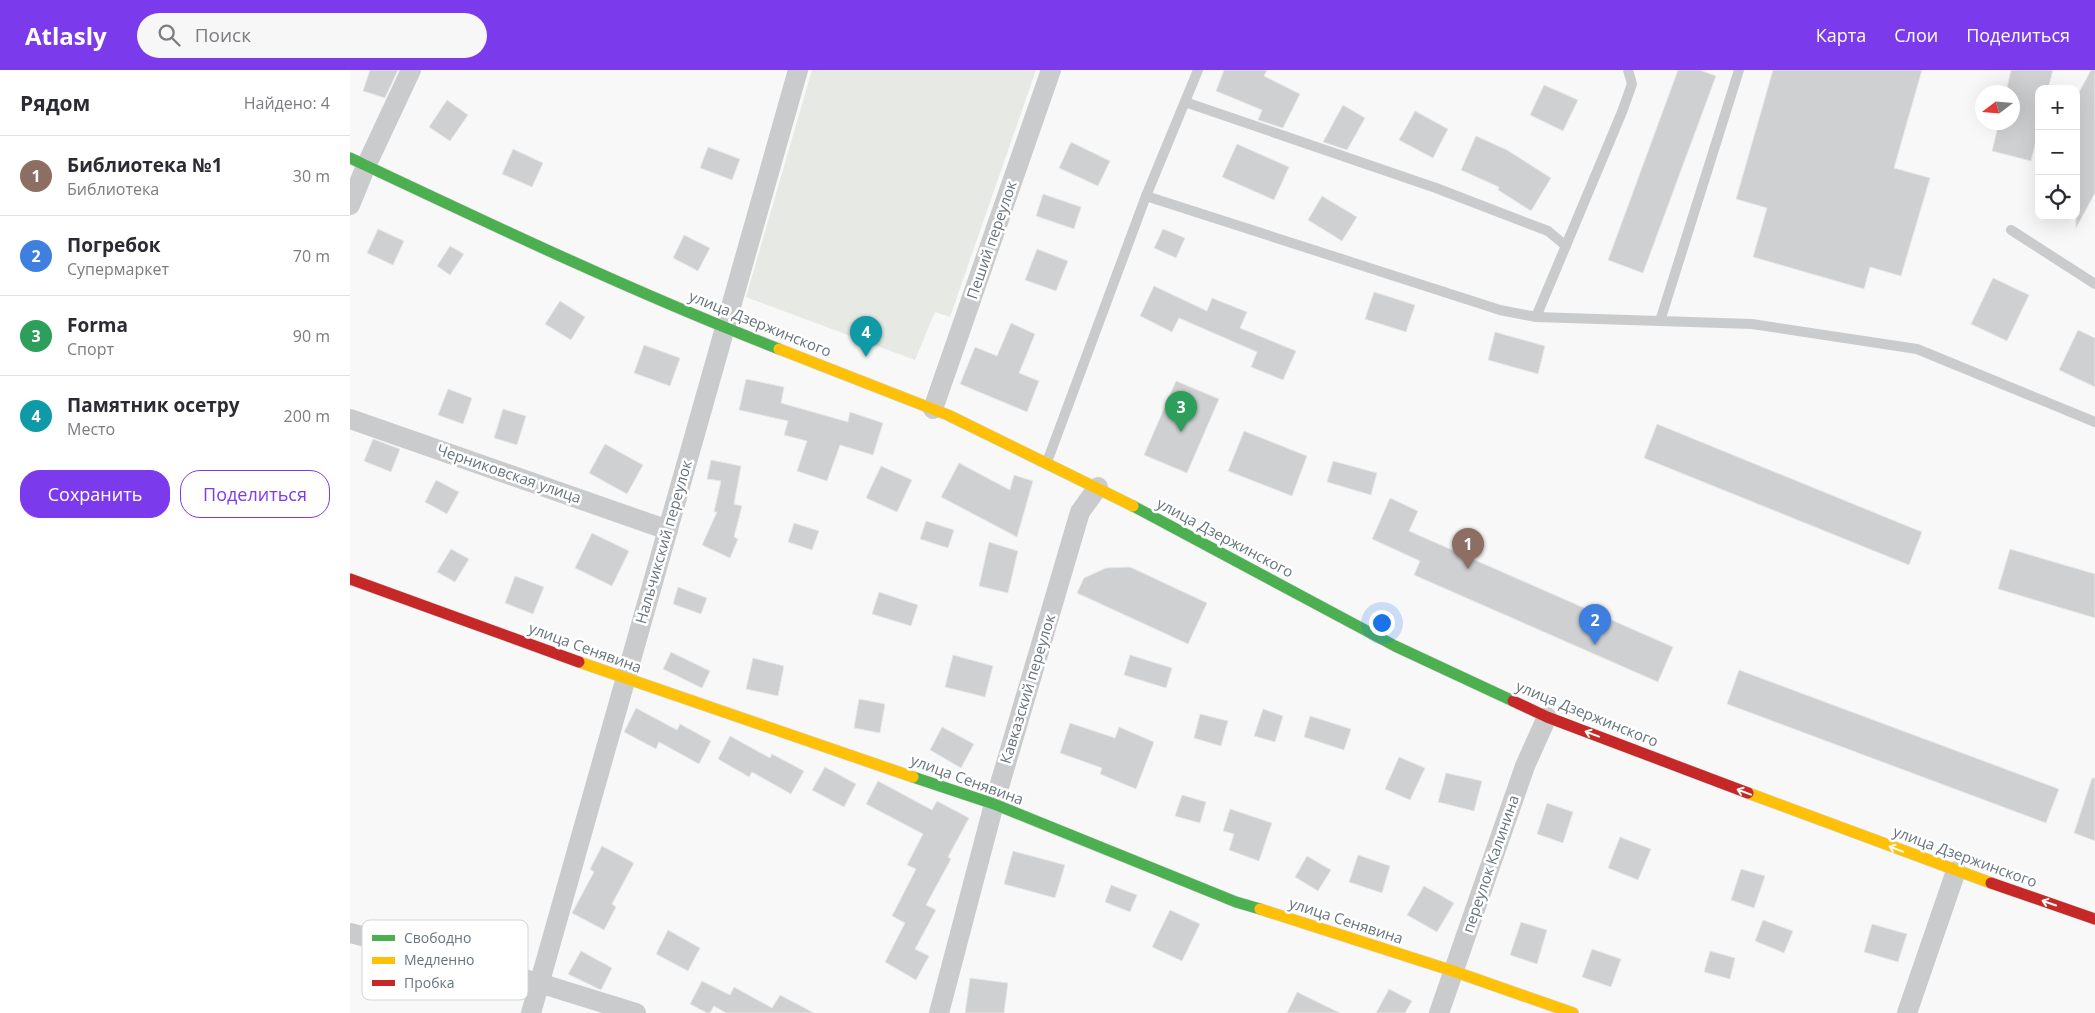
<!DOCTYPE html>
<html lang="ru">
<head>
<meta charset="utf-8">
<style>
  body { margin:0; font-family:"Open Sans",sans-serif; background:#f7f7f7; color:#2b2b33 }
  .controls { position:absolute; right:15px; top:15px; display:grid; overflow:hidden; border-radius:10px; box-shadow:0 5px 20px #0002 }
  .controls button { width:45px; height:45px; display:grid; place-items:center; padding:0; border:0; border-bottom:1px solid #e1e1e2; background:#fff; color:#2b2b33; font:25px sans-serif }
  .compass { position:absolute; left:1625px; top:15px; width:45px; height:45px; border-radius:50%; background:#fff; box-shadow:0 5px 20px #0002; rotate:254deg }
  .you { position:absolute; left:1031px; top:552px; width:18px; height:18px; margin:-12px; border:4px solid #fff; border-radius:50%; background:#1a73e8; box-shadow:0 0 0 8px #1a73e833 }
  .badge { display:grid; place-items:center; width:32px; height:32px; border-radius:50%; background:#7c3aed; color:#fff; font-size:16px; font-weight:700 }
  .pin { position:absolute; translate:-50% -41px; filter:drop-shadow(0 1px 2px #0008) }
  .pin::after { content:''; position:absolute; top:26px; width:18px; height:15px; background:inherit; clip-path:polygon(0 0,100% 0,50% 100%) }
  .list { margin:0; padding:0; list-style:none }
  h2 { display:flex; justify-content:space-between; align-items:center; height:65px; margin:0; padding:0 20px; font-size:21px }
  h2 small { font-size:16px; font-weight:400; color:#7c7c81 }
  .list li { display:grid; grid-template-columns:32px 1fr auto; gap:15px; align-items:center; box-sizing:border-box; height:80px; padding:0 20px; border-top:1px solid #e1e1e2 }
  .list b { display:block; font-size:19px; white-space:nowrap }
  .list p { margin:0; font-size:16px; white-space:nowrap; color:#7c7c81 }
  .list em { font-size:16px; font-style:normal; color:#7c7c81 }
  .actions { display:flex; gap:10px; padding:15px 20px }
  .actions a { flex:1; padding:11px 0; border:1px solid #7c3aed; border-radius:20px; text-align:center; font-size:18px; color:#7c3aed }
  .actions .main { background:#7c3aed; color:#fff }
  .icon { flex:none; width:28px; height:28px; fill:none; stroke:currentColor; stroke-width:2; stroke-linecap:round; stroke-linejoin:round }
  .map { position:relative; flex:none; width:1745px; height:943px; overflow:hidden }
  header { display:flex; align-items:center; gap:30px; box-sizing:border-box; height:70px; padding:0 25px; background:#7c3aed; color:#fff }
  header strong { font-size:24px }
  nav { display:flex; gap:28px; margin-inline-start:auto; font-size:18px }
  .search { width:350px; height:45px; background:#f7f7f7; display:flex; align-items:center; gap:12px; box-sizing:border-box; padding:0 18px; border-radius:28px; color:#7c7c81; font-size:19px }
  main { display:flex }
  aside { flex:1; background:#fff }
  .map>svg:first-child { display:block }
  .green { fill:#e7e9e5 }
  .building { fill:#cfd0d1; stroke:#e8e8e8 }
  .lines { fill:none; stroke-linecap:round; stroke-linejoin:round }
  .fast-casing { stroke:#d3d4d5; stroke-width:12 }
  .slow-casing { stroke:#d3d4d5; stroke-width:12 }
  .jam-casing { stroke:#d3d4d5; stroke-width:12 }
  .lane { stroke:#c9cbcc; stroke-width:10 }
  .street { stroke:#c9cbcc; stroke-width:20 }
  .fast { stroke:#4caf50; stroke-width:11 }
  .slow { stroke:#ffc107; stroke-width:11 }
  .jam { stroke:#c62828; stroke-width:11 }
  .oneway { stroke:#f6fbf6 }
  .labels { text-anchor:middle; stroke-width:5; stroke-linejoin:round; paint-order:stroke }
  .street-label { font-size:15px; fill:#67757e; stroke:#fff }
  .key { fill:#fff; stroke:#d1d6d8; stroke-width:1 }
  .key-label { font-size:14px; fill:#67757e }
</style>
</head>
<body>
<header>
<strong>Atlasly</strong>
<div class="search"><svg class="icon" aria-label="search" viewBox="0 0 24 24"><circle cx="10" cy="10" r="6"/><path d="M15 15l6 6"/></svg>Поиск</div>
<nav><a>Карта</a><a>Слои</a><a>Поделиться</a></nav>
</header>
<main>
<aside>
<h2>Рядом<small>Найдено: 4</small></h2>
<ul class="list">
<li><span class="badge" style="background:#8d6e63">1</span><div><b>Библиотека №1</b><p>Библиотека</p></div><em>30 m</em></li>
<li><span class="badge" style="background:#3f7fe0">2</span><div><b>Погребок</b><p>Супермаркет</p></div><em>70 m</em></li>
<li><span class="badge" style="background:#2e9e5b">3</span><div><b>Forma</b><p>Спорт</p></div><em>90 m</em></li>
<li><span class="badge" style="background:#0f9aa8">4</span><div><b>Памятник осетру</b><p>Место</p></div><em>200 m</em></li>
</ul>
<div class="actions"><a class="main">Сохранить</a><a>Поделиться</a></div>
</aside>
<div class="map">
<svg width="1745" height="943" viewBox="0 0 1745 943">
  <rect width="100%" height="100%" fill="#f8f8f8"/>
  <path class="green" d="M462,0h224l-86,247 -15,-5 -20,48 -169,-63z"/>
  <g class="building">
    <path d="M20,0h28l-13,28 -22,-7z"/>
    <path d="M874,0h43l-3,6 36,18 -17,34 -25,-8 4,-10 -46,-19z"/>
    <path d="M1328,0h22l16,6 -73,197 -35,-13z"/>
    <path d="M1423,0h149l-28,98 36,10 -29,98 -31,-9 -6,22 -111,-32 14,-49 -31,-9z"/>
    <path d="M1661,0h42l-5,19h-9v40l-8,32 -39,-10 7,-29h13v-30h-6z"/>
    <path d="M1741,0h4v123l-19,35v-130z"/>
    <path d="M1194,15l34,15 -15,31 -33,-16z"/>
    <path d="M97,30l21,15 -18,26 -21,-14z"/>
    <path d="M993,35l22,13 -18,32 -24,-8z"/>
    <path d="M1065,41l33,18 -15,29 -34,-18z"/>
    <path d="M1126,66l31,14 44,28 -20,33 -33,-21 1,-3 -38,-17z"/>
    <path d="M721,72l39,19 -12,25 -39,-18z"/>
    <path d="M887,74l52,23 -15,33 -52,-23z"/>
    <path d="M358,77l32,12 -8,21 -32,-12z"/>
    <path d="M163,79l30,14 -11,24 -30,-13z"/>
    <path d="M693,124l38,13 -7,22 -38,-13z"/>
    <path d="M972,126l35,21 -15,24 -34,-21z"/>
    <path d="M28,159l26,12 -11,24 -26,-12z"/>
    <path d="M813,159l22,9 -9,20 -22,-10z"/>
    <path d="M334,165l26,13 -12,23 -25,-13z"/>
    <path d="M100,176l14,8 -14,21 -13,-9z"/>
    <path d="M687,179l31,12 -12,30 -31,-11z"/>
    <path d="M1643,208l36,17 -22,46 -36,-17z"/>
    <path d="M804,216l53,25 5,-13 35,14 -7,16 56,23 -13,29 -32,-13 6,-15 -78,-34 -7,14 -32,-16z"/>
    <path d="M1024,222l41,13 -9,27 -41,-13z"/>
    <path d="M210,231l25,16 -14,23 -26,-16z"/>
    <path d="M661,253l24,11 -16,39 20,8 -12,31 -67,-28 15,-37 22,9z"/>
    <path d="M1728,260l17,8v49l-36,-17z"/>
    <path d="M1145,262l50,14 -7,28 -50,-14z"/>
    <path d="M294,275l36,13 -10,28 -36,-13z"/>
    <path d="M396,309l38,8 -3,16 67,19 2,-10 33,11 -10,32 -33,-10 -13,36 -30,-10 10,-30 -23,-6 4,-14 -49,-11z"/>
    <path d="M826,311l43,18 -32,74 -43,-18z"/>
    <path d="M98,319l24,9 -9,26 -25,-9z"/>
    <path d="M153,339l23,7 -9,29 -23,-7z"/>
    <path d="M1307,354l265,108 -13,33 -265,-107z"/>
    <path d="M894,361l63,25 -15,40 -64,-25z"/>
    <path d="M23,369l27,10 -9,23 -27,-11z"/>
    <path d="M255,374l38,21 -16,29 -38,-21z"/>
    <path d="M361,390l30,6 -7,38 8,2 -8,31 4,2 -8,19 -28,-13 15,-33h-3l7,-31 -14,-2z"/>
    <path d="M983,391l44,12 -6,22 -44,-13z"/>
    <path d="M609,393l51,27 4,-15 19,6 -16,56 -76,-40z"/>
    <path d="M531,396l31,14 -15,32 -31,-14z"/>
    <path d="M86,410l23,12 -12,22 -22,-12z"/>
    <path d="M1040,428l28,13 -9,20 264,116 -15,35 -244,-107 6,-14 -48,-22z"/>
    <path d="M576,451l28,9 -6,18 -28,-9z"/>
    <path d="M444,453l25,8 -7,19 -24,-8z"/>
    <path d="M242,463l37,18 -17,35 -37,-18z"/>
    <path d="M639,472l29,9 -10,42 -29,-7z"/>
    <path d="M101,479l18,10 -14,23 -18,-10z"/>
    <path d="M1660,479l85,25v44l-97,-29z"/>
    <path d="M780,497l77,36 -19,41 -111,-51 7,-15 22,-10z"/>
    <path d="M165,506l29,11 -11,27 -28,-11z"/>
    <path d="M328,517l29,11 -6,16 -28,-10z"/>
    <path d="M529,522l39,13 -7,21 -39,-12z"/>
    <path d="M321,582l39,19 -8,17 -39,-19z"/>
    <path d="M603,585l40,11 -8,31 -40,-10z"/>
    <path d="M780,585l42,13 -6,20 -42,-13z"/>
    <path d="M403,588l31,8 -6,30 -32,-7z"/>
    <path d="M1389,600l320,119 -13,34 -319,-119z"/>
    <path d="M509,629l26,5 -5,29 -26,-5z"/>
    <path d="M286,638l41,22 3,-6 31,17 -12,23 -40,-22 -3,7 -32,-17z"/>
    <path d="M913,639l20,7 -8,26 -21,-6z"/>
    <path d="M850,644l28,7 -7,25 -27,-8z"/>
    <path d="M960,646l41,13 -7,21 -40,-13z"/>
    <path d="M720,653l45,15 4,-11 35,15 -18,47 -36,-15 2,-6 -42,-15z"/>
    <path d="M592,657l32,17 -13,24 -31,-18z"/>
    <path d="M380,666l40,22 2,-4 32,17 -13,23 -39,-22 -3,5 -31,-18z"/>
    <path d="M1049,687l26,11 -15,32 -25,-11z"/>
    <path d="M475,697l31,17 -12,23 -32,-17z"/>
    <path d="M1096,703l36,8 -8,30 -36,-9z"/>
    <path d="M1742,708h3v63l-21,-8z"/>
    <path d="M528,711l54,29 5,-9 32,17 -21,39 3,2 -25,46 10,5 -21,39 14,7 -13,24 -31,-18 20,-39 -13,-7 24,-47 -9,-4 16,-31 -57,-30z"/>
    <path d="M832,725l24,7 -6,21 -25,-7z"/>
    <path d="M1197,733l26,9 -10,31 -26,-9z"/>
    <path d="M880,739l42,14 -13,38 -30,-11 5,-16 -11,-3z"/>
    <path d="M1270,767l31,12 -13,31 -30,-12z"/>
    <path d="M252,776l32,17 -22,41 4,3 -12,23 -32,-17 22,-41 -4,-3z"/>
    <path d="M663,781l52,14 -10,33 -51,-14z"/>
    <path d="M1008,785l32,11 -8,27 -33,-11z"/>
    <path d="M957,786l24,14 -13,21 -23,-14z"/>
    <path d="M1391,799l24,7 -11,32 -23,-8z"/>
    <path d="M761,815l26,10 -7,17 -25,-10z"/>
    <path d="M1074,816l30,17 -17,29 -30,-17z"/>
    <path d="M820,840l30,14 -18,37 -30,-14z"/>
    <path d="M1413,850l30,11 -9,22 -29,-12z"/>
    <path d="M1171,852l26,8 -10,34 -27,-9z"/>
    <path d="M1522,854l35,10 -9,28 -34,-10z"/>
    <path d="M318,860l32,18 -12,23 -32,-17z"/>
    <path d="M1242,879l29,10 -10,28 -29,-10z"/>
    <path d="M231,881l31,17 -11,22 -33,-16z"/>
    <path d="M1360,881l25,7 -5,21 -26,-7z"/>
    <path d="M620,908l38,5 -4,30h-39z"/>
    <path d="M352,911l28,14 4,-8 38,21 8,-13 34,18h-88l-12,-7 -4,7h-3l-17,-9z"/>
    <path d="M1039,919l23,12 -7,12h-29z"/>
    <path d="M947,922l43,21h-53z"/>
  </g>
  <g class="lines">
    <defs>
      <g id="fast">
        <path d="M0,88c142,67 283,134 429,191"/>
        <path d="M783,436l262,140 118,55"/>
        <path d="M563,707l81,27 242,98 24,7"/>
      </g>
      <g id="slow">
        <path d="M429,279l169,66 185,91"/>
        <path d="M229,592l334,115"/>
        <path d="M1398,723l243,90"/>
        <path d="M910,839l193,62 120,42"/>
      </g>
      <g id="jam">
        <path d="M0,509l229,83"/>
        <path d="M1163,631l34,16 201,76"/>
        <path d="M1641,813l104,36"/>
      </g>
    </defs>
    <use href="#fast" class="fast-casing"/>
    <use href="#slow" class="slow-casing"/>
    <use href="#jam" class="jam-casing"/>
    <g class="lane">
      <path d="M835,32l251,86 112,43 18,15"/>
      <path d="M796,126l354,114 36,7 216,7 165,25 178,73"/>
      <path d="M1661,160l84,54"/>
      <path d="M1186,247l86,-205 10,-28 -4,-14"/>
      <path d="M1310,251l79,-251"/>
      <path d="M697,392l99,-266 52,-126"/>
    </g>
    <g class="street">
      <path d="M0,135l16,-39 45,-96"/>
      <path d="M583,339l118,-339"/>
      <path d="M0,349l318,111"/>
      <path d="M0,863l189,50 97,30"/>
      <path d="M181,943l267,-943"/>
      <path d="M589,943l55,-209 86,-292 18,-25"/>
      <path d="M1089,943l86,-247 22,-49"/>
      <path d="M1557,943l49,-142"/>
    </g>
    <use href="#fast" class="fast"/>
    <use href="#slow" class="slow"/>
    <use href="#jam" class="jam"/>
  </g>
  <defs><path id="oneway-shaft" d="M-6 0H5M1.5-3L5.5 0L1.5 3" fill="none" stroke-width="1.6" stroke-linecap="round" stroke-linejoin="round" transform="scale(1.25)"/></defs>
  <g class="oneway">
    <use href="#oneway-shaft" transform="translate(1242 664) rotate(-159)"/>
    <use href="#oneway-shaft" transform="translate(1394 722) rotate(-159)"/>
    <use href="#oneway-shaft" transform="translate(1546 779) rotate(-159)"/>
    <use href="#oneway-shaft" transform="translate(1699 833) rotate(-161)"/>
  </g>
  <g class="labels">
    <g class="street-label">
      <text transform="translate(642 170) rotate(-71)" y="5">Пеший переулок</text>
      <text transform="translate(410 254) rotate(22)" y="5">улица Дзержинского</text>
      <text transform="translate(159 404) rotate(19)" y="5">Черниковская улица</text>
      <text transform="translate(875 468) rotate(28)" y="5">улица Дзержинского</text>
      <text transform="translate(314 472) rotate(-74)" y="5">Нальчикский переулок</text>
      <text transform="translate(235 578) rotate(20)" y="5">улица Сенявина</text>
      <text transform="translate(678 619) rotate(-73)" y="5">Кавказский переулок</text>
      <text transform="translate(1237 644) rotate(22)" y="5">улица Дзержинского</text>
      <text transform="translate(617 710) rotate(20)" y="5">улица Сенявина</text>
      <text transform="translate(1615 787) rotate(20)" y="5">улица Дзержинского</text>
      <text transform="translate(1141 794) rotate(-71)" y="5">переулок Калинина</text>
      <text transform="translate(996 851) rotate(18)" y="5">улица Сенявина</text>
    </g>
  </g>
  <rect x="12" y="850" width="166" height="80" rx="8" class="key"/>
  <rect x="22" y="865" width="23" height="6" fill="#4caf50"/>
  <rect x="22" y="887" width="23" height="7" fill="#ffc107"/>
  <rect x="22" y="910" width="23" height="6" fill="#c62828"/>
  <g class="key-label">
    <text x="54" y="873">Свободно</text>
    <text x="54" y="895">Медленно</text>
    <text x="54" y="918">Пробка</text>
  </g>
</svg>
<div class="controls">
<button>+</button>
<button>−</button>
<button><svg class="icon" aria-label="locate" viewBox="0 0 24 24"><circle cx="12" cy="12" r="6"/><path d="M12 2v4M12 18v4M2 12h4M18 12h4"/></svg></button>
</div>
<svg class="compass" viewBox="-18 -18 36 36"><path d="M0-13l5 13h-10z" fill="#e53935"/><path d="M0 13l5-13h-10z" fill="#7c7c81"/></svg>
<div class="you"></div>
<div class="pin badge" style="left:1118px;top:499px;background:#8d6e63">1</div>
<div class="pin badge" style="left:1245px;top:575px;background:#3f7fe0">2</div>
<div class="pin badge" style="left:831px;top:362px;background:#2e9e5b">3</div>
<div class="pin badge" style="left:516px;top:287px;background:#0f9aa8">4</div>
</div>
</main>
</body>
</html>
